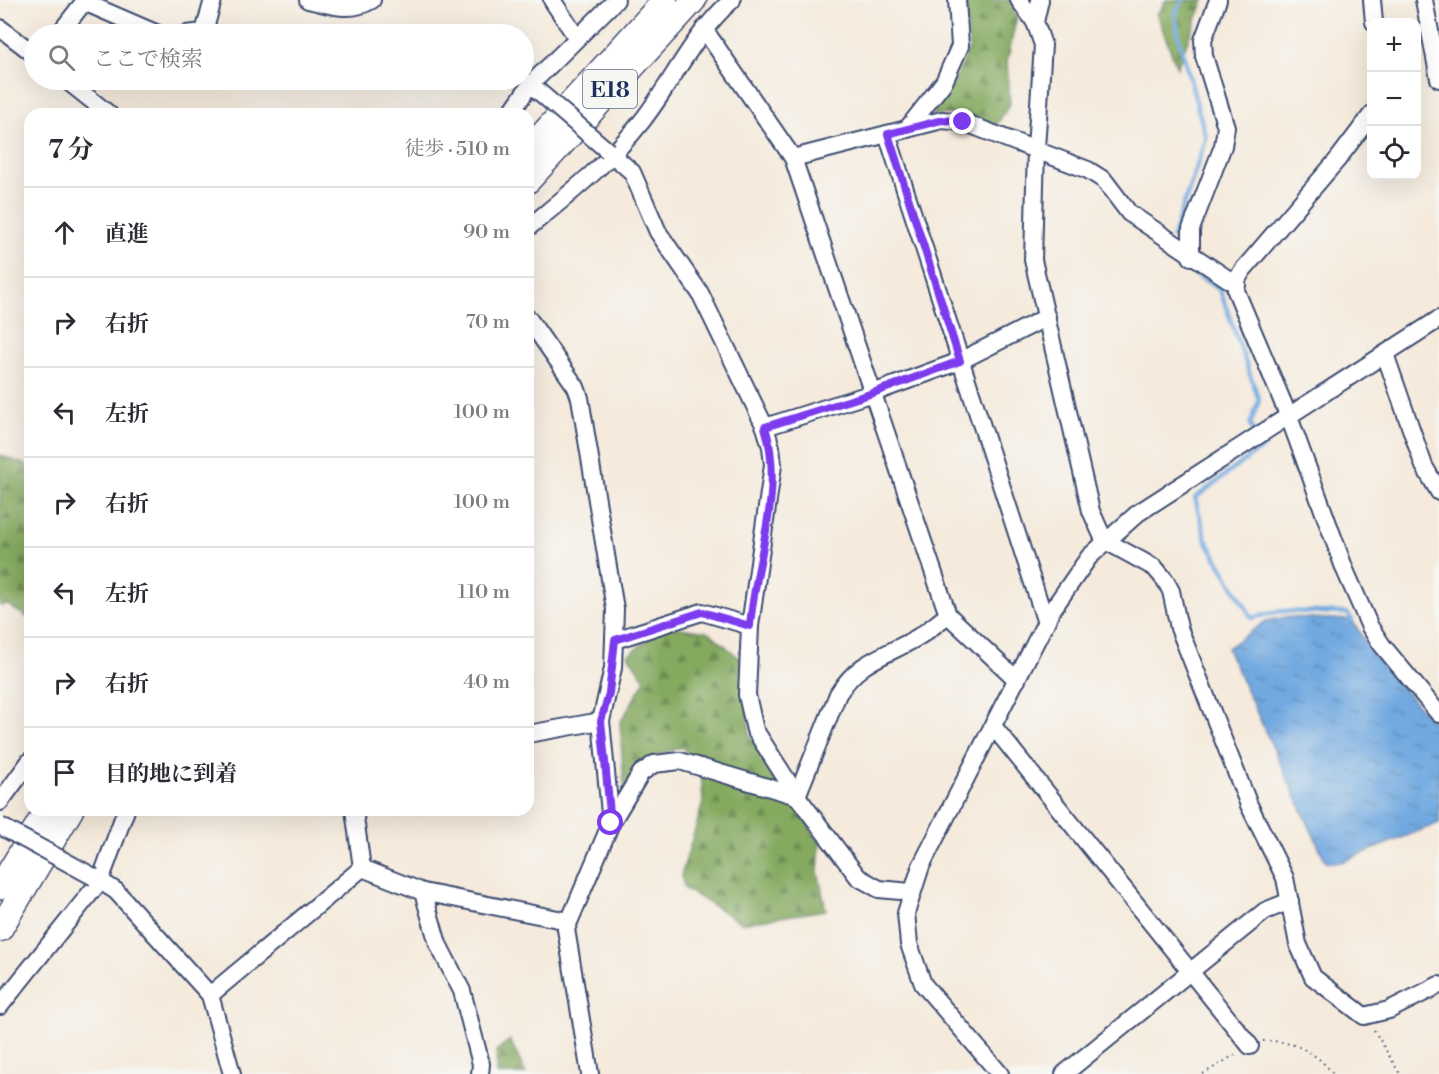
<!DOCTYPE html>
<html lang="ja">
<head>
<meta charset="utf-8">
<style>
  body { margin:0; font-family:"Libre Bodoni","Noto Serif JP",serif; background:#f7f7f7; color:#2b2b33 }
  .controls { position:absolute; right:18px; top:18px; display:grid; overflow:hidden; border-radius:12px; box-shadow:0 6px 24px #0002 }
  .controls button { width:54px; height:54px; display:grid; place-items:center; padding:0; border:0; border-bottom:2px solid #e1e1e2; background:#fff; color:#2b2b33; font:30px sans-serif }
  .stop { position:absolute; width:18px; height:18px; margin:-14px; border:4px solid #7c3aed; border-radius:50%; background:#fff }
  .stop.end { background:#7c3aed; border-color:#fff; box-shadow:0 2px 6px #0008 }
  .list { margin:0; padding:0; list-style:none }
  h2 { display:flex; justify-content:space-between; align-items:center; height:78px; margin:0; padding:0 24px; font-size:26px }
  h2 small { font-size:20px; font-weight:400; color:#7c7c81 }
  .list li { display:grid; grid-template-columns:39px 1fr auto; gap:18px; align-items:center; box-sizing:border-box; height:90px; padding:0 24px; border-top:2px solid #e1e1e2 }
  .list b { display:block; font-size:22px; white-space:nowrap }
  .list em { font-size:20px; font-style:normal; color:#7c7c81 }
  .icon { flex:none; width:33px; height:33px; fill:none; stroke:currentColor; stroke-width:2; stroke-linecap:round; stroke-linejoin:round }
  .map { position:relative; flex:none; width:1439px; height:1074px; overflow:hidden }
  .search { position:absolute; background:#fff; box-shadow:0 6px 24px #0002; left:24px; top:24px; width:510px; height:66px; display:flex; align-items:center; gap:15px; box-sizing:border-box; padding:0 21px; border-radius:33px; color:#7c7c81; font-size:22px }
  .panel { position:absolute; background:#fff; box-shadow:0 6px 24px #0002; left:24px; top:108px; width:510px; height:708px; border-radius:18px }
  .map>svg:first-child { display:block }
  .forest { fill:url(#forest-firs); stroke:#506c5e; stroke-width:1.5 }
  .water { fill:url(#water-ripples); stroke:#466c9f; stroke-width:1.5 }
  .lines { fill:none; stroke-linecap:round; stroke-linejoin:round }
  .stream { stroke:#71a9e0; stroke-width:4.5 }
  .minor-casing { stroke:#3c4b71; stroke-width:20 }
  .highway-casing { stroke:#3c4b71; stroke-width:27 }
  .path { stroke:#3c4b71; stroke-width:2; stroke-dasharray:1.5 4.5; stroke-linecap:butt }
  .minor { stroke:#fff; stroke-width:16 }
  .highway { stroke:#fff; stroke-width:24 }
  .minor-bridge-casing { stroke:#3c4b71; stroke-width:20; stroke-linecap:butt }
  .minor-bridge { stroke:#fff; stroke-width:16 }
  .route { stroke:#7c3aed; stroke-width:8 }
  .labels { text-anchor:middle; stroke-width:5; stroke-linejoin:round; paint-order:stroke }
  .shield { fill:#f6f6f2; stroke:#5d6b8a; stroke-width:1.5 }
  .shield-label { font-size:22px; font-weight:bold; fill:#1b2f5e }
</style>
</head>
<body>
<div class="map">
<svg width="1439" height="1074" viewBox="0 0 1439 1074">
  <defs>
    <pattern id="forest-firs" width="22" height="20" patternUnits="userSpaceOnUse" patternTransform="scale(1.5)"><rect width="22" height="20" fill="#84a95e"/><path d="M5 1l3.5 6h-7zM16 11l3.5 6h-7z" fill="#6b8a51"/></pattern>
    <pattern id="water-ripples" width="26" height="14" patternUnits="userSpaceOnUse" patternTransform="scale(1.5)"><rect width="26" height="14" fill="#71a9e0"/><path d="M2 4q2-2 4 0t4 0M15 11q2-2 4 0t4 0" fill="none" stroke="#5c8ab9"/></pattern>
  </defs>
  <rect width="100%" height="100%" fill="#f6f6f2"/>
  <filter id="ink" filterUnits="userSpaceOnUse"><feTurbulence type="fractalNoise" baseFrequency=".0167" numOctaves="2"/><feDisplacementMap in="SourceGraphic" scale="12" xChannelSelector="R" yChannelSelector="G"/><feConvolveMatrix kernelMatrix="1 2 1 2 8 2 1 2 1" color-interpolation-filters="sRGB"/></filter>
  <filter id="wash" filterUnits="userSpaceOnUse"><feTurbulence type="fractalNoise" baseFrequency=".008" numOctaves="4" result="noise"/><feDisplacementMap in="SourceGraphic" scale="24" xChannelSelector="R" yChannelSelector="G"/><feGaussianBlur stdDeviation="1.35" result="paint"/><feColorMatrix in="noise" values="0 0 0 0 0 0 0 0 0 0 0 0 0 0 0 0 0 1.4 0 .05"/><feComposite in="paint" operator="in"/></filter>
  <g filter="url(#wash)">
    <rect width="100%" height="100%" fill="#f5eadb"/>
    <g class="forest">
      <path d="M966,0h44l7,16 -10,46 3,42 -15,23 -27,-13 -36,1 22,-33 15,-34z"/>
      <path d="M1166,0h38l-27,68 -20,-54z"/>
      <path d="M0,455l30,11v153l-22,-14 -8,1z"/>
      <path d="M665,626l44,6 35,30 6,74 70,107 -2,28 8,39 -84,13 -57,-34 -4,-13 22,-73 -2,-34 -19,-22 -32,11 -26,31 -4,-66 25,-43 -17,-25z"/>
      <path d="M510,1040l16,34h-29l-1,-23z"/>
    </g>
    <path class="water" d="M1285,617l67,3 22,36 65,73v94l-98,39h-15l-99,-214 39,-27z"/>
    <g class="lines">
      <g class="stream">
        <path d="M1173,237l33,-99 -27,-99 -4,-25 8,-14"/>
        <path d="M1175,248l2,14 43,28 39,110 -9,25 14,21 -69,52 11,42 46,78 28,-7 67,2 5,7"/>
      </g>
    </g>
  </g>
  <g filter="url(#ink)">
    <g class="lines">
      <defs>
        <g id="minor">
          <path d="M308,0c23,5 42,13 64,0"/>
          <path d="M552,0l25,38"/>
          <path d="M1019,0l16,22"/>
          <path d="M1040,0l-5,22 8,23 -7,103 -3,112 58,251 13,29 51,28 10,12 6,11 8,37 70,177 36,73 13,66 15,33 51,39 25,-6 50,-25"/>
          <path d="M1372,0l2,22"/>
          <path d="M1424,0l15,79"/>
          <path d="M0,28l34,26"/>
          <path d="M704,29l89,129 155,457 69,65"/>
          <path d="M59,34l25,-32 74,32"/>
          <path d="M186,34l18,-2 9,-32"/>
          <path d="M66,80l43,34"/>
          <path d="M510,114l20,-29 86,-85"/>
          <path d="M1372,114l-34,45 -96,112 -5,9 -1,11 53,126 56,153 25,57 12,18 57,69"/>
          <path d="M907,129l37,-47 16,-36 -3,-46"/>
          <path d="M887,134l159,489"/>
          <path d="M608,151l24,21 26,60 42,61 65,134 6,20 2,18 -23,161 -3,69 8,35 42,66 61,81 21,12 32,3"/>
          <path d="M793,158l149,-38 21,2 125,48 16,10 25,33 108,72"/>
          <path d="M528,228c41,-34 81,-65 114,-107 32,-41 50,-85 90,-121"/>
          <path d="M1191,257v-28l32,-83 3,-19 -22,-71 -1,-16 15,-40"/>
          <path d="M528,318l48,69 4,11 35,211 -2,59 -12,53 10,102"/>
          <path d="M1385,354l39,112 15,26"/>
          <path d="M765,427l108,-34 87,-32 87,-44"/>
          <path d="M615,640l87,-28 48,14"/>
          <path d="M993,726l257,320"/>
          <path d="M528,734l73,-13"/>
          <path d="M0,802l30,-41"/>
          <path d="M354,810l8,58"/>
          <path d="M362,868l61,24 145,29"/>
          <path d="M94,877l22,14 94,104 22,79"/>
          <path d="M423,892l15,52 24,47 19,73 -1,10"/>
          <path d="M210,995l152,-127"/>
          <path d="M0,1006l100,-125 26,-71"/>
          <path d="M590,1074l-24,-145 45,-106 30,-50 13,-9 26,-3 117,35 41,-102c22,-35 47,-37 80,-57 10,-6 20,-15 30,-22"/>
          <path d="M1000,1074l-77,-90 -14,-40 -3,-31 15,-47 131,-256 37,-53 49,-44 301,-194"/>
          <path d="M1064,1074l201,-163 25,-10"/>
        </g>
        <g id="highway">
          <path d="M528,150l137,-150"/>
          <path d="M528,181l166,-181"/>
          <path d="M0,887l47,-77"/>
          <path d="M0,929l71,-119"/>
        </g>
      </defs>
      <use href="#minor" class="minor-casing"/>
      <use href="#highway" class="highway-casing"/>
      <g class="path">
        <path d="M1374,1030l26,44"/>
        <path d="M1263,1041c28,-1 53,10 70,33"/>
        <path d="M1203,1074l33,-20"/>
      </g>
      <use href="#minor" class="minor"/>
      <use href="#highway" class="highway"/>
      <defs>
        <g id="minor-bridge">
          <path d="M537,90l71,61"/>
          <path d="M0,826l94,51"/>
        </g>
      </defs>
      <use href="#minor-bridge" class="minor-bridge-casing"/>
      <use href="#minor-bridge" class="minor-bridge"/>
    </g>
  </g>
  <g class="lines" filter="url(#ink)">
    <path class="route" d="M611,823l-10,-102 8,-28 6,-53 87,-28 48,14c5,-65 35,-135 15,-199l108,-34 87,-32 -72,-227 54,-14 21,2"/>
  </g>
  <g class="labels">
    <rect class="shield" x="583" y="70" width="54" height="38" rx="4.5"/>
    <g class="shield-label">
      <text x="610" y="97">E18</text>
    </g>
  </g>
</svg>
<div class="controls">
<button>+</button>
<button>−</button>
<button><svg class="icon" aria-label="locate" viewBox="0 0 24 24"><circle cx="12" cy="12" r="6"/><path d="M12 2v4M12 18v4M2 12h4M18 12h4"/></svg></button>
</div>
<div class="stop" style="left:611px;top:823px"></div>
<div class="stop end" style="left:963px;top:122px"></div>
<div class="search"><svg class="icon" aria-label="search" viewBox="0 0 24 24"><circle cx="10" cy="10" r="6"/><path d="M15 15l6 6"/></svg>ここで検索</div>
<section class="panel">
<h2>7 分<small>徒歩 · 510 m</small></h2>
<ul class="list">
<li><svg class="icon" aria-label="ahead" viewBox="0 0 24 24"><path d="M12 20V5M6 11l6-6 6 6"/></svg><div><b>直進</b></div><em>90 m</em></li>
<li><svg class="icon" aria-label="right" viewBox="0 0 24 24"><path d="M7 20v-9h11M14 6l5 5-5 5"/></svg><div><b>右折</b></div><em>70 m</em></li>
<li><svg class="icon" aria-label="left" viewBox="0 0 24 24"><path d="M17 20v-9H6M10 6l-5 5 5 5"/></svg><div><b>左折</b></div><em>100 m</em></li>
<li><svg class="icon" aria-label="right" viewBox="0 0 24 24"><path d="M7 20v-9h11M14 6l5 5-5 5"/></svg><div><b>右折</b></div><em>100 m</em></li>
<li><svg class="icon" aria-label="left" viewBox="0 0 24 24"><path d="M17 20v-9H6M10 6l-5 5 5 5"/></svg><div><b>左折</b></div><em>110 m</em></li>
<li><svg class="icon" aria-label="right" viewBox="0 0 24 24"><path d="M7 20v-9h11M14 6l5 5-5 5"/></svg><div><b>右折</b></div><em>40 m</em></li>
<li><svg class="icon" aria-label="arrive" viewBox="0 0 24 24"><path d="M6 21V4h12l-3 4 3 4H6"/></svg><div><b>目的地に到着</b></div></li>
</ul>
</section>
</div>
</body>
</html>
